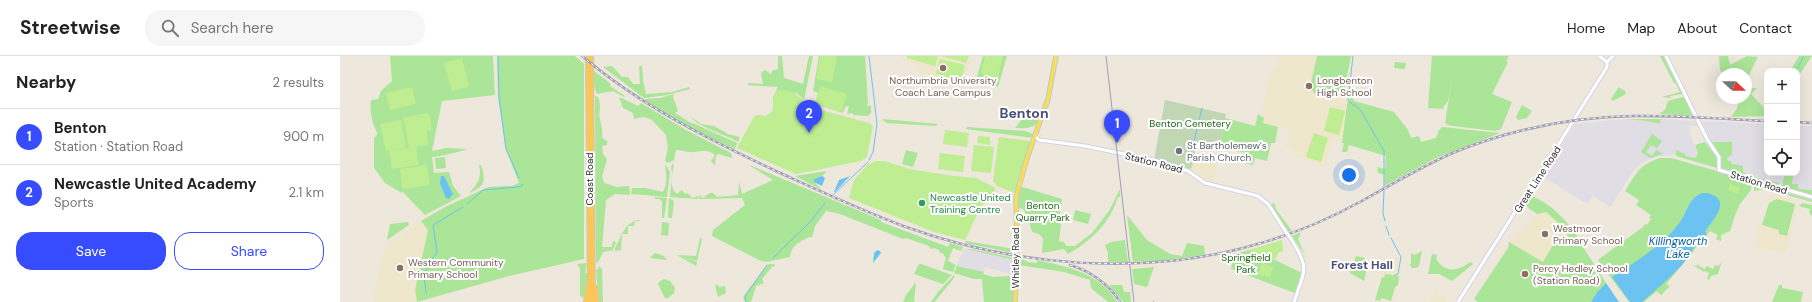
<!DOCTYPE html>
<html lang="en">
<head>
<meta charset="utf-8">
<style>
  body { margin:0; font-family:"DM Sans",sans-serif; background:#f6f6f6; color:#222 }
  .controls { position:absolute; right:12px; top:12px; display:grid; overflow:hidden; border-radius:8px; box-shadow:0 4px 16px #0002 }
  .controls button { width:36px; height:36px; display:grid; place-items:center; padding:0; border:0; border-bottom:1px solid #e0e0e0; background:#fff; color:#222; font:20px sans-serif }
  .compass { position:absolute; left:1376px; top:12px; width:36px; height:36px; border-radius:50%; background:#fff; box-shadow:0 4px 16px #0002; rotate:112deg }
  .you { position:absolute; left:1009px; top:119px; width:14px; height:14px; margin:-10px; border:3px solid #fff; border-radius:50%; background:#1a73e8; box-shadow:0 0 0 6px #1a73e833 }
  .badge { display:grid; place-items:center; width:26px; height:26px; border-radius:50%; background:#374bff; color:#fff; font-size:13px; font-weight:700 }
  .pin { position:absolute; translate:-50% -33px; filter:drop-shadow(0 1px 2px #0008) }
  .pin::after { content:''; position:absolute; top:21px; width:14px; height:12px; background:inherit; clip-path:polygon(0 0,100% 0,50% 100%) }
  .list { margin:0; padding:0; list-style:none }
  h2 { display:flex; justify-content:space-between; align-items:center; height:52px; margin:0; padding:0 16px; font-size:17px }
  h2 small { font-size:13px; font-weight:400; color:#767676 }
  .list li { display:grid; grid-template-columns:26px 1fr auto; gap:12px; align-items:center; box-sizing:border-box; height:56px; padding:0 16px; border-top:1px solid #e0e0e0 }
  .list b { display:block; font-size:15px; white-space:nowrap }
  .list p { margin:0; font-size:13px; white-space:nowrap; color:#767676 }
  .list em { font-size:13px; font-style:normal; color:#767676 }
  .actions { display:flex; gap:8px; padding:12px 16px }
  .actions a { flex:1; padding:9px 0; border:1px solid #374bff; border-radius:16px; text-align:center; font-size:14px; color:#374bff }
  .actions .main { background:#374bff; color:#fff }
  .icon { flex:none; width:22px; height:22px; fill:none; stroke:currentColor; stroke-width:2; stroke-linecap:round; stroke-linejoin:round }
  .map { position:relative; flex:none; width:1472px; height:246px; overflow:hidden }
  header { display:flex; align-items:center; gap:24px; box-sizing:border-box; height:56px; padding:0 20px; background:#fff; border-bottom:1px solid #e0e0e0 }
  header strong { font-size:19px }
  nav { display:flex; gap:22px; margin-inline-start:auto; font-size:14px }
  .search { width:280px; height:36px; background:#f6f6f6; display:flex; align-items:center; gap:10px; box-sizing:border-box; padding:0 14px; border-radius:16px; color:#767676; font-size:15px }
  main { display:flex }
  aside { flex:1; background:#fff }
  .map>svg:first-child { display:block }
  .industrial { fill:#e0dde5 }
  .education { fill:#efe7cb }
  .green { fill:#abe597 }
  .cemetery { fill:#c1d7b3 }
  .pitch { fill:#beed92 }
  .water { fill:#6cc3f2 }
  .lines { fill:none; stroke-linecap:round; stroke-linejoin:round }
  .stream { stroke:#6cc3f2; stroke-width:1 }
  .secondary-casing { stroke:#d1d3e4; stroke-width:5 }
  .primary-casing { stroke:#c8c8c8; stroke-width:5.5 }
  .trunk-casing { stroke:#c8c8c8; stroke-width:6 }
  .secondary { stroke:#fff; stroke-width:3 }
  .primary { stroke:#f5df59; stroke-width:3.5 }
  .trunk { stroke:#fac657; stroke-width:4 }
  .tram { stroke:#9fa0b6; stroke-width:1 }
  .rail-casing { stroke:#9fa0b6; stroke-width:2.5 }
  .rail { stroke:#fff; stroke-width:1; stroke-dasharray:3; stroke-linecap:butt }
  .secondary-bridge-casing { stroke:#d1d3e4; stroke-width:5; stroke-linecap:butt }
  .primary-bridge-casing { stroke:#c8c8c8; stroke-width:5.5; stroke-linecap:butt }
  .secondary-bridge { stroke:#fff; stroke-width:3 }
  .primary-bridge { stroke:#f5df59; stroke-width:3.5 }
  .education-dot { fill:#8d6e63; stroke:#fff; stroke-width:1.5 }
  .worship-dot { fill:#6b7280; stroke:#fff; stroke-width:1.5 }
  .leisure-dot { fill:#2e9e5b; stroke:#fff; stroke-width:1.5 }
  .labels { text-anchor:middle; stroke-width:4; stroke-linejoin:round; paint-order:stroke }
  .education-label { font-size:10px; fill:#785e54; stroke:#fff; text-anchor:start }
  .park-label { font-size:10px; fill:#226a18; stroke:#fff }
  .worship-label { font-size:10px; fill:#5b616d; stroke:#fff; text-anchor:start }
  .street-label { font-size:10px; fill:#2b2b2b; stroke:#fff }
  .leisure-label { font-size:10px; fill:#27864d; stroke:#fff; text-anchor:start }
  .water-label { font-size:11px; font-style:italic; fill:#095fa0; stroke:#fff }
  .quarter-label { font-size:12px; font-weight:bold; fill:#494e7d; stroke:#fff }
  .district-label { font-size:14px; font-weight:bold; fill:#494e7d; stroke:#fff }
</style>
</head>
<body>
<header>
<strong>Streetwise</strong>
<div class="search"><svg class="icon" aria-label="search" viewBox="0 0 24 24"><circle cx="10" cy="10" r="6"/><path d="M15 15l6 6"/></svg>Search here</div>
<nav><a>Home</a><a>Map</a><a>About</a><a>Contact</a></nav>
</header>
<main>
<aside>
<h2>Nearby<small>2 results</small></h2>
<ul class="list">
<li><span class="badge">1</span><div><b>Benton</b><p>Station · Station Road</p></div><em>900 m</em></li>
<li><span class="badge">2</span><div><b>Newcastle United Academy</b><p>Sports</p></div><em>2.1 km</em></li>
</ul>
<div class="actions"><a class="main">Save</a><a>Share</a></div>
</aside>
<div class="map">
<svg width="1472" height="246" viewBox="0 0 1472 246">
  <rect width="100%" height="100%" fill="#ede7dc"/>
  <g class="industrial">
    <path d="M1286,63l20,2 14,3 1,-5 35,2 3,5h-9l-1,4 11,31 -21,-6 -20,1 -14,5 -9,6 -26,40 -17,-11 -6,8 -45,-28 4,-6 5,-3 3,-9 21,-34z"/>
    <path d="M1361,65l66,3v49h30v-47h15v67l-26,-6 -3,-3 -29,-7 -11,-5v-5l-9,-1 -8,-6 -16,-21z"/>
    <path d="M624,193l51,11 -1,15 -29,-8 -1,5 -27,-6z"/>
  </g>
  <g class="education">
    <path d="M558,0h74l-9,29 -42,-12 -8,-10z"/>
    <path d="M939,0h75l-3,23 1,17 -5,8 -5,39 -11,-3 -6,27 -35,-13 2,-5 -7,-3 3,-5 -1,-12 -24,-6 1,-5 -2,-2v-5l10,-44 4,1z"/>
    <path d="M855,102l22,4 -3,20 -12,-4 -10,-10z"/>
    <path d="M1435,138l15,4 7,7 -11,48 -19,-3 -1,2h-3v-3l-8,-2 4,-10 -2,-6 2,-6 5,-5 7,-24z"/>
    <path d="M1205,152l31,30 1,6 -5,2 -4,-2 -5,-8 -9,7 -11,19 -34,-20z"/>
    <path d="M81,165l7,9 -13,60 2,12h-44l12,-56z"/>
    <path d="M1061,201l-2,23 -8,21 -10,-3 -1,3 -5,-1 7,-23 2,1 1,-4h-8l-1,-15z"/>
    <path d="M1096,235l12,8 -2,3h-17z"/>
  </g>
  <g class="green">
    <path d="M50,0h103l2,39 -53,6 -10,50 14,-3 21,1c-3,2 -30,8 -35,8l2,16 15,-1 4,14 8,10 -36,19 -23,-24v2l-17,-10 -11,-15v-30l3,-3c0,-5 -3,-8 -4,-12 -2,-8 -3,-15 -2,-23l7,-1 3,-8 11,-10z"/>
    <path d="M157,0h78l9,8v195l-75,17 -92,26 -2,-12 13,-60 -7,-9 24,-14 43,-20 24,-1 7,-3 -13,-33 -8,-54z"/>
    <path d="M438,0h4l2,22 19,6 6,-28h4l-9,44 -8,-8 -18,26 -23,-3 11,1 6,-4 2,-6 -1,-9 5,-10 -30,-2v-2l15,1 -2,-11 4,-3 6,4 1,-3 6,-2z"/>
    <path d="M479,0h46l3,48 -2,1 5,1v7l-3,3 -15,-1v-2l-6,1 2,-8 -4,1 -2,6 -28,-9 3,-11 -5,-2z"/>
    <path d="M643,0h24l-9,31 -22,-7z"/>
    <path d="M977,0h34l-6,30 -7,11 -24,-4 -4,-6z"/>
    <path d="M1092,0h77l-3,5 2,1 -16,32 20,8 -11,27 -6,2 -42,-5 -5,-1 -3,-2 7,-44 -4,22 -5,6 1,2 -16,-1z"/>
    <path d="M1320,0h4l18,36v2l-12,2 1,2 -9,-1 18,-5 -4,-8 -2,-1z"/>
    <path d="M1379,0h9l2,9 17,-9 11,1 -12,24v-7h-23l-3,-4z"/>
    <path d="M1459,0h13l-15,22v-7h-7z"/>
    <path d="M1055,6l11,1 -1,6 -11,-1z"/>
    <path d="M302,9l1,15 3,14 27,-2 16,-5 1,2 -23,6 -23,3 -41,-31 9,-1 10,11h6l5,7h7l-1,-17z"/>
    <path d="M254,15l17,13 -1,2 15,10 -1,1 -11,-6 -16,3 -3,-8z"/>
    <path d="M1406,30l6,2h5l-6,6 13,14 3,-3v11l-36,1 5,-7 5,-12h5z"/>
    <path d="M1279,31l6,4 1,3 -13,7 -2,-2z"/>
    <path d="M334,38l-1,3 5,14 -3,2 16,10 4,1 42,19 -2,6 -37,-17 -53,-30v-3l15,-1z"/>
    <path d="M255,40l3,1c4,11 0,14 2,22 1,6 3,11 2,19l5,3v4l-5,1 1,8 4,5 -5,18 2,6 13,4 12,-1 1,9 -15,-1 -9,6 -4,47h10l1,-6 3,1 -3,8 -10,2 -5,11 -2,-1z"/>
    <path d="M1012,40l2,5 40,11 14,18 3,8 8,-2 2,6 15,-4 3,-8 3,-3 58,6 -64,25 -52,28 1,-11 -7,-2 -1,-6 8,2 1,-13 -37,-11 -2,7h-5l2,-9h-2l5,-39z"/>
    <path d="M279,41l19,9 3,-3 45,27 45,23 1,5 -14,-4 -2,2 -1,9 -4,-4 4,-6c-11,-7 -12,-3 -22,-3 -6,1 -11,-2 -17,-2l-2,10 -6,3 -3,-2 3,-13 -2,-13 -14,-15 -8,-3 -10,2 -1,-6 -10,-5z"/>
    <path d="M1343,41l3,2 8,17 -35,-2 6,-4 3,-9z"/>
    <path d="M1182,49l10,6 -5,7 -9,2 -2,-3z"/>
    <path d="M918,58l6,4 -1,5 15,4 -3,16h-4l-4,18 -12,-3 -2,7 -9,-2 2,-10 -27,-6 6,-29 30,8z"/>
    <path d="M688,60l11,2c-3,12 -15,10 -24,10l8,-10z"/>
    <path d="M351,61l10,7 13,2 14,8 12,3 -2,5c-11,-7 -42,-16 -47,-25z"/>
    <path d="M542,63l56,5 -2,2 -50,-3z"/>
    <path d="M1286,63h35l-1,5 -14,-3z"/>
    <path d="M1360,66l12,20h20v13l-5,3 1,3h3v3l12,2v6l11,5 26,6 -2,2 -57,-16c0,-16 -13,-32 -21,-47z"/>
    <path d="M627,71l58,4 8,3v4l-67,-9z"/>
    <path d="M1312,78l10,7 -5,7 -6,-3 -5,7 6,4 4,-6 7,4 -13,4 -9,-6z"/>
    <path d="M1365,86l12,16v10l-41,-12v-6l9,4v2l11,2 2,-5 -3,-8z"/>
    <path d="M566,94l12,3 -5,14 -11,-3z"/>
    <path d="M105,101l1,11 -10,1 -1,-11z"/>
    <path d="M1320,102h11l81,23 -1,9 -11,14 -5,11 -5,16 -9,4v6l-5,-2 2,-4 -8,-4 -4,5 -3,-1 -10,17 -27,32 4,2 -9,9 -4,-4 -13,11h-15l-31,-42 45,-33 2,-3 2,1 4,-6 -2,-1 2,-3 -15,-10 3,-5 -14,-9c11,-17 14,-26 35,-33z"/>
    <path d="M334,107c-1,10 -6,24 3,31l5,-4 2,3 5,1 3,4 6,-2v3l-28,-2 2,-24 -1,-7z"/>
    <path d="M325,108l5,8 -3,25 -36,-3 1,-6h13l18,4c5,-10 3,-17 2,-28z"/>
    <path d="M407,108l134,56v2l67,25 2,-4 13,4 -2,4 -8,-3 -5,13 8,4 -3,7 -10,-3 3,-12 -2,-1v-2l-5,-2v-2l-5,-2 -3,1 -2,-3 -23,-8 -3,1 -63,-25 -14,-3 -11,15 -3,11h-2c-11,5 -18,7 -20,20l-24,5 -7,-2 -47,-24 1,-6 32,-25 -3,-7 -43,1v-4l4,3 7,-5h3l4,4 21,-2 1,-13 3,12 31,-14z"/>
    <path d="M139,109h2c5,16 4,22 -12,28 9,-9 13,-15 10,-28z"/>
    <path d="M487,115l-5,5 -8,3v3l8,8 -27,-14z"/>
    <path d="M1445,117h8l-1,11h6v5l14,1v5l-30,-9z"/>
    <path d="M1414,129l10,1 48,14v2l-47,-13 -11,2z"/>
    <path d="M682,131l40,12 -3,19 2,7 -2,16 5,1 2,4h9l17,-13 17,-22 11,-22v8h-2c-8,26 -27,44 -50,57l-4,-5 -22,4 1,-15 -4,-4 -7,-2 -4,-14 -5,-9 -5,-1v-12z"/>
    <path d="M1191,140c20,7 35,24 46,40v3l-3,2 -4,-1 -6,-12 -18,-16 -9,2 -10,-7 1,-1 -5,-3 4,-5z"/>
    <path d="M315,141l12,1 -3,20h-2v-16l-2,-3h-5z"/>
    <path d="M329,142l5,3 -2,17h-3l-1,-2z"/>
    <path d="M1437,143l18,5 -8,32 -8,-2v-4l-17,-5 7,-22z"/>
    <path d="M933,147l2,1 1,5 16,22 -3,1 -18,-26z"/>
    <path d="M1462,147l10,2v11l-3,-3 1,-4 -11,-3z"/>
    <path d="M735,154l16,4 -3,10 -15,-4z"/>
    <path d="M787,159l20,25 23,14 12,2 5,-13 17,3 1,9 -47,6 -25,1z"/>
    <path d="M297,164l4,1h-6l-1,5h-6v8h-6l-1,16 -6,1v-3c6,-11 9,-24 22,-28z"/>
    <path d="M68,166l1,3 -22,15 3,-16z"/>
    <path d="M322,166l7,1 -1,13 -7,-1z"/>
    <path d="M961,176l-3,7 7,16 -13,-19z"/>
    <path d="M1223,179l2,8 5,3 11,-2 25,39 -9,9 -6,10h-113l-4,-3 34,-51 1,-6 34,20 11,-19z"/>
    <path d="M360,182l2,1 -5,22 -17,-5 17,6 -1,4 -19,-11 19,1z"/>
    <path d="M785,184l3,22h-20v-9l-3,-8 6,-3z"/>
    <path d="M626,185l48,8v4l-49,-10z"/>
    <path d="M626,193h6l42,9 1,2z"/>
    <path d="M909,194l7,6 19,4 27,13 -7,20 -64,-24 3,-15z"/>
    <path d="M1082,195l-3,15 -3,2h-4l-2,-3 1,-1v-11l3,2z"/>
    <path d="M315,197l9,3 3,4 -17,-2z"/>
    <path d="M1092,198l5,1 -1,4c9,14 22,13 34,3l3,2 -21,17 -13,-7h-11z"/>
    <path d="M1016,200l9,2 1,14 -2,9 -14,-8z"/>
    <path d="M680,202l8,4 9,1v-3c29,6 65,14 80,42h-9l-17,-14 -1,-8 -26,-8 -45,-7z"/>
    <path d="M1382,205l-4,13 -7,2 -2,4 -2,-1 2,-6 -4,-2 -1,1 -11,-7 4,1 1,-2 1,2 6,3 2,-3 6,3 2,-4 4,1z"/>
    <path d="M247,207l-2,10h2v14l-4,11 -3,-2v-27l-3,-5z"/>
    <path d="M429,208h5l1,2 -3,1 -10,12 2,4 -8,3 -5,16h-6l-2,-5c3,-4 23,-32 26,-33z"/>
    <path d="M579,208h2l31,11 -9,9 -29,-10z"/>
    <path d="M259,210l3,3 1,33h-4l-3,-32 2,-1z"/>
    <path d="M617,210l27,6 -1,2 10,3 19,-1 2,3 -1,23h-29l-2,-23h-8l-20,-6z"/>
    <path d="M814,211l-7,20 -13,-3 -2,-15z"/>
    <path d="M1045,218l14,2 -1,9 -3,2 -4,14 -10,-3 -1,3 -5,-1 7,-23 2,1z"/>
    <path d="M613,220h2c-3,6 -15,18 -20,26h-4l7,-10z"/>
    <path d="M324,223l6,2 5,7 -1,5 -6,5h-3l-7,-14 1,-2z"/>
    <path d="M576,226l-2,20h-11l3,-7z"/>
    <path d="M375,229h3l1,2 6,-1 1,7 -8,4z"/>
    <path d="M769,229h13l2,7h6l1,10h-8z"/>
    <path d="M1439,229h3v3l21,4 -2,10h-29z"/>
  </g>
  <path class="cemetery" d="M825,44l61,14 -7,33 -22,-5 -5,26 -3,1 -35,-9z"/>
  <g class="pitch">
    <path d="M480,0h17l-5,26 -16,-3z"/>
    <path d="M567,0h31l-3,10 -28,-8z"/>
    <path d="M601,0h28l-3,7z"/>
    <path d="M645,0h18l-5,22 -17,-4z"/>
    <path d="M122,2l7,29 -17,4 -8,-28z"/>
    <path d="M600,3l25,6 -4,16 -25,-7z"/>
    <path d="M480,30l27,8 -6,18 -26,-8z"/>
    <path d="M72,31l4,17 -26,6 -4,-17z"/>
    <path d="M438,34c21,-1 20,10 36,18l55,15 4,3 -6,31 -6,4 -65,13 -59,-26 18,-33 11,1 6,-4c3,-8 -1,-16 6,-22z"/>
    <path d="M990,51l15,4 -6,24 -15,-4z"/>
    <path d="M89,57l3,17 -5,1 1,14 -12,2 3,18 -27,4 -3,-18 20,-3 -6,-31z"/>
    <path d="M61,64l5,28 -20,3 -6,-27z"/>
    <path d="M605,74l24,3 -2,14 -24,-3z"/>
    <path d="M974,77l14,5 -7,24 -15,-5z"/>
    <path d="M638,80l12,1v8l-13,-2z"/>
    <path d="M659,81l32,4 -16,52 -18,-7 -4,-5z"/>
    <path d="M634,89l20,2 -3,26 -20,-2z"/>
    <path d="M600,97l25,3 -2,16 -25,-3z"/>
    <path d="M535,105h10l24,8 45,7 22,2 20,10 -16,20 -15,32 -31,-8 -85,-34 5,-18 15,-17 1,1z"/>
    <path d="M87,109l3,20 -28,4 -2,-20z"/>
    <path d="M1390,128l10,4 -2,6 -10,-4z"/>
    <path d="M942,184l1,11 -4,1 -4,8 -6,-2 -1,2 -12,-4 -7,-6z"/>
    <path d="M922,207l11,4 -3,11 -12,-4z"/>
  </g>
  <g class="water">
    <path d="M101,120h3l9,18 -4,5 -3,-1 -6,-14z"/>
    <path d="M482,120l3,2 -3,8 -8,-4v-3z"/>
    <path d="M510,120l-15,16h-1l5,-12z"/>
    <path d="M1362,137c10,-1 22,5 17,17 -3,8 -10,15 -14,22l2,2 -1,2 -3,-1 -21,30 -15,15 -25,22h-12l-18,-25c24,-16 51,-31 68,-55 8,-11 8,-23 22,-29z"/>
    <path d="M537,194l3,1 1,2 -8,10 1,-10z"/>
    <path d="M1266,227l13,19h-28l6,-10z"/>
  </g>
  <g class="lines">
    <g class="stream">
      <path d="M158,0l1,42 7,51 13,29"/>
      <path d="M1013,0l-5,45 12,8 24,42v37"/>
      <path d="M1454,15l3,-2 7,-13"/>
      <path d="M854,85l8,-33"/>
      <path d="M529,104l4,-8 4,-28 -8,-68"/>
      <path d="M1044,134l-1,23 2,8"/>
      <path d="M493,139l35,-33"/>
      <path d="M127,148l16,-14 35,-3 4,-1v-2"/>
      <path d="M1046,170l3,9"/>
      <path d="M1051,182l10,19 -3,17 -3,1"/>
      <path d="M433,202l37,-36 15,-19"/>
      <path d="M86,237l-2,-18 6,-13 7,-10 -4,-27 30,-18"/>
      <path d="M406,239l21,-30"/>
      <path d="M405,240l1,6"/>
      <path d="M813,246l1,-1"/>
    </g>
    <defs>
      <g id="secondary">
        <path d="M1259,0l8,6"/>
        <path d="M1326,0l41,83 12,18v13l93,27"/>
        <path d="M695,80l4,4 46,6 68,14 35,11 17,12 53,13 10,8 18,28"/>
        <path d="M951,183c19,30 14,30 3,63"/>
        <path d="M1118,246l64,-101 8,-9 5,-10 72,-115v-5l6,-6"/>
      </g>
      <g id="primary">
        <path d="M677,195l-1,-54 11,-39 21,-59 8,-43"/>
        <path d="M675,246l2,-43"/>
      </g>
      <g id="trunk">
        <path d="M248,0l2,246"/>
        <path d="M251,0l2,246"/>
        <path d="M255,231l2,15"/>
        <path d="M246,246l2,-16"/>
      </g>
    </defs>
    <use href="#secondary" class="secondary-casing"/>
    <use href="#primary" class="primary-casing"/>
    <use href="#trunk" class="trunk-casing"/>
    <use href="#secondary" class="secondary"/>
    <use href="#primary" class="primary"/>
    <use href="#trunk" class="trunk"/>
    <path class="tram" d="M766,0l28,246"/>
    <defs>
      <g id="rail">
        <path d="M242,0c59,50 126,83 196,116 42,19 84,39 128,55 109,39 236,50 348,18 37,-10 73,-25 106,-43 31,-17 62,-36 95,-50 57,-23 118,-35 179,-36 44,-1 89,3 133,5"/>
        <path d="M1457,66l15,1"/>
        <path d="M730,209c20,6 39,19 50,37"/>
      </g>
    </defs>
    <use href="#rail" class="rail-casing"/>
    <use href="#rail" class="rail"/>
    <defs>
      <path id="secondary-bridge" d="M946,176l5,7"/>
      <path id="primary-bridge" d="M677,195v8"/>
    </defs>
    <use href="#secondary-bridge" class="secondary-bridge-casing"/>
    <use href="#primary-bridge" class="primary-bridge-casing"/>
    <use href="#secondary-bridge" class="secondary-bridge"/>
    <use href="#primary-bridge" class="primary-bridge"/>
  </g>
  <g class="education-dot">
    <circle cx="603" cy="12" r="4"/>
    <circle cx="969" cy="30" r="4"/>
    <circle cx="1205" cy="178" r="4"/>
    <circle cx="60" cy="212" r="4"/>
    <circle cx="1185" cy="218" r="4"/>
  </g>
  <circle class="worship-dot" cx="839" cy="95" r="4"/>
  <circle class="leisure-dot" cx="582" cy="147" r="4"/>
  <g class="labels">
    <g class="education-label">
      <text x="603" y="28" text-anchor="middle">Northumbria University<tspan x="603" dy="12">Coach Lane Campus</tspan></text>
      <text x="977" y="28">Longbenton<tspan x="977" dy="12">High School</tspan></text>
      <text x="1213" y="176">Westmoor<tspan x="1213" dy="12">Primary School</tspan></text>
      <text x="68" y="210">Western Community<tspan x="68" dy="12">Primary School</tspan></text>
      <text x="1193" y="216">Percy Hedley School<tspan x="1193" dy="12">(Station Road)</tspan></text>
    </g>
    <g class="park-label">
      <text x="850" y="71">Benton Cemetery</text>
      <text x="703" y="153">Benton<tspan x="703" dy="12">Quarry Park</tspan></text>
      <text x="906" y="205">Springfield<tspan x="906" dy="12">Park</tspan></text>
    </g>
    <g class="worship-label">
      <text x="847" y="93">St Bartholemew's<tspan x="847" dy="12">Parish Church</tspan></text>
    </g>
    <g class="street-label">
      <text transform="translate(814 106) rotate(14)" y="4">Station Road</text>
      <text transform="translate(249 123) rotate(-90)" y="4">Coast Road</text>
      <text transform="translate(1197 123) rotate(-57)" y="4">Great Lime Road</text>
      <text transform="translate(1419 126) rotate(17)" y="4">Station Road</text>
      <text transform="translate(675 202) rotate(-90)" y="4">Whitley Road</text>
    </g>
    <g class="leisure-label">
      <text x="590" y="145">Newcastle United<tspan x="590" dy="12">Training Centre</tspan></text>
    </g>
    <g class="water-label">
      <text x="1338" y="189">Killingworth<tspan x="1338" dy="13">Lake</tspan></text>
    </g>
    <g class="quarter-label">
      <text x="1022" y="213">Forest Hall</text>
    </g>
    <g class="district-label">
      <text x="684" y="62">Benton</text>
    </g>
  </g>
</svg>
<div class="controls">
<button>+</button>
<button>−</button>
<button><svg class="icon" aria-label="locate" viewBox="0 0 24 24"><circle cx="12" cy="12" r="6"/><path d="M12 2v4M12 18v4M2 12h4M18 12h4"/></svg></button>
</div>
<svg class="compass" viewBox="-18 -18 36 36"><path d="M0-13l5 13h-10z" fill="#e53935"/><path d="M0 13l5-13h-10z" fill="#767676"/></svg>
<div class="you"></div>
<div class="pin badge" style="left:777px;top:87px">1</div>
<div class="pin badge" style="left:469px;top:77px">2</div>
</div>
</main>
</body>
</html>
